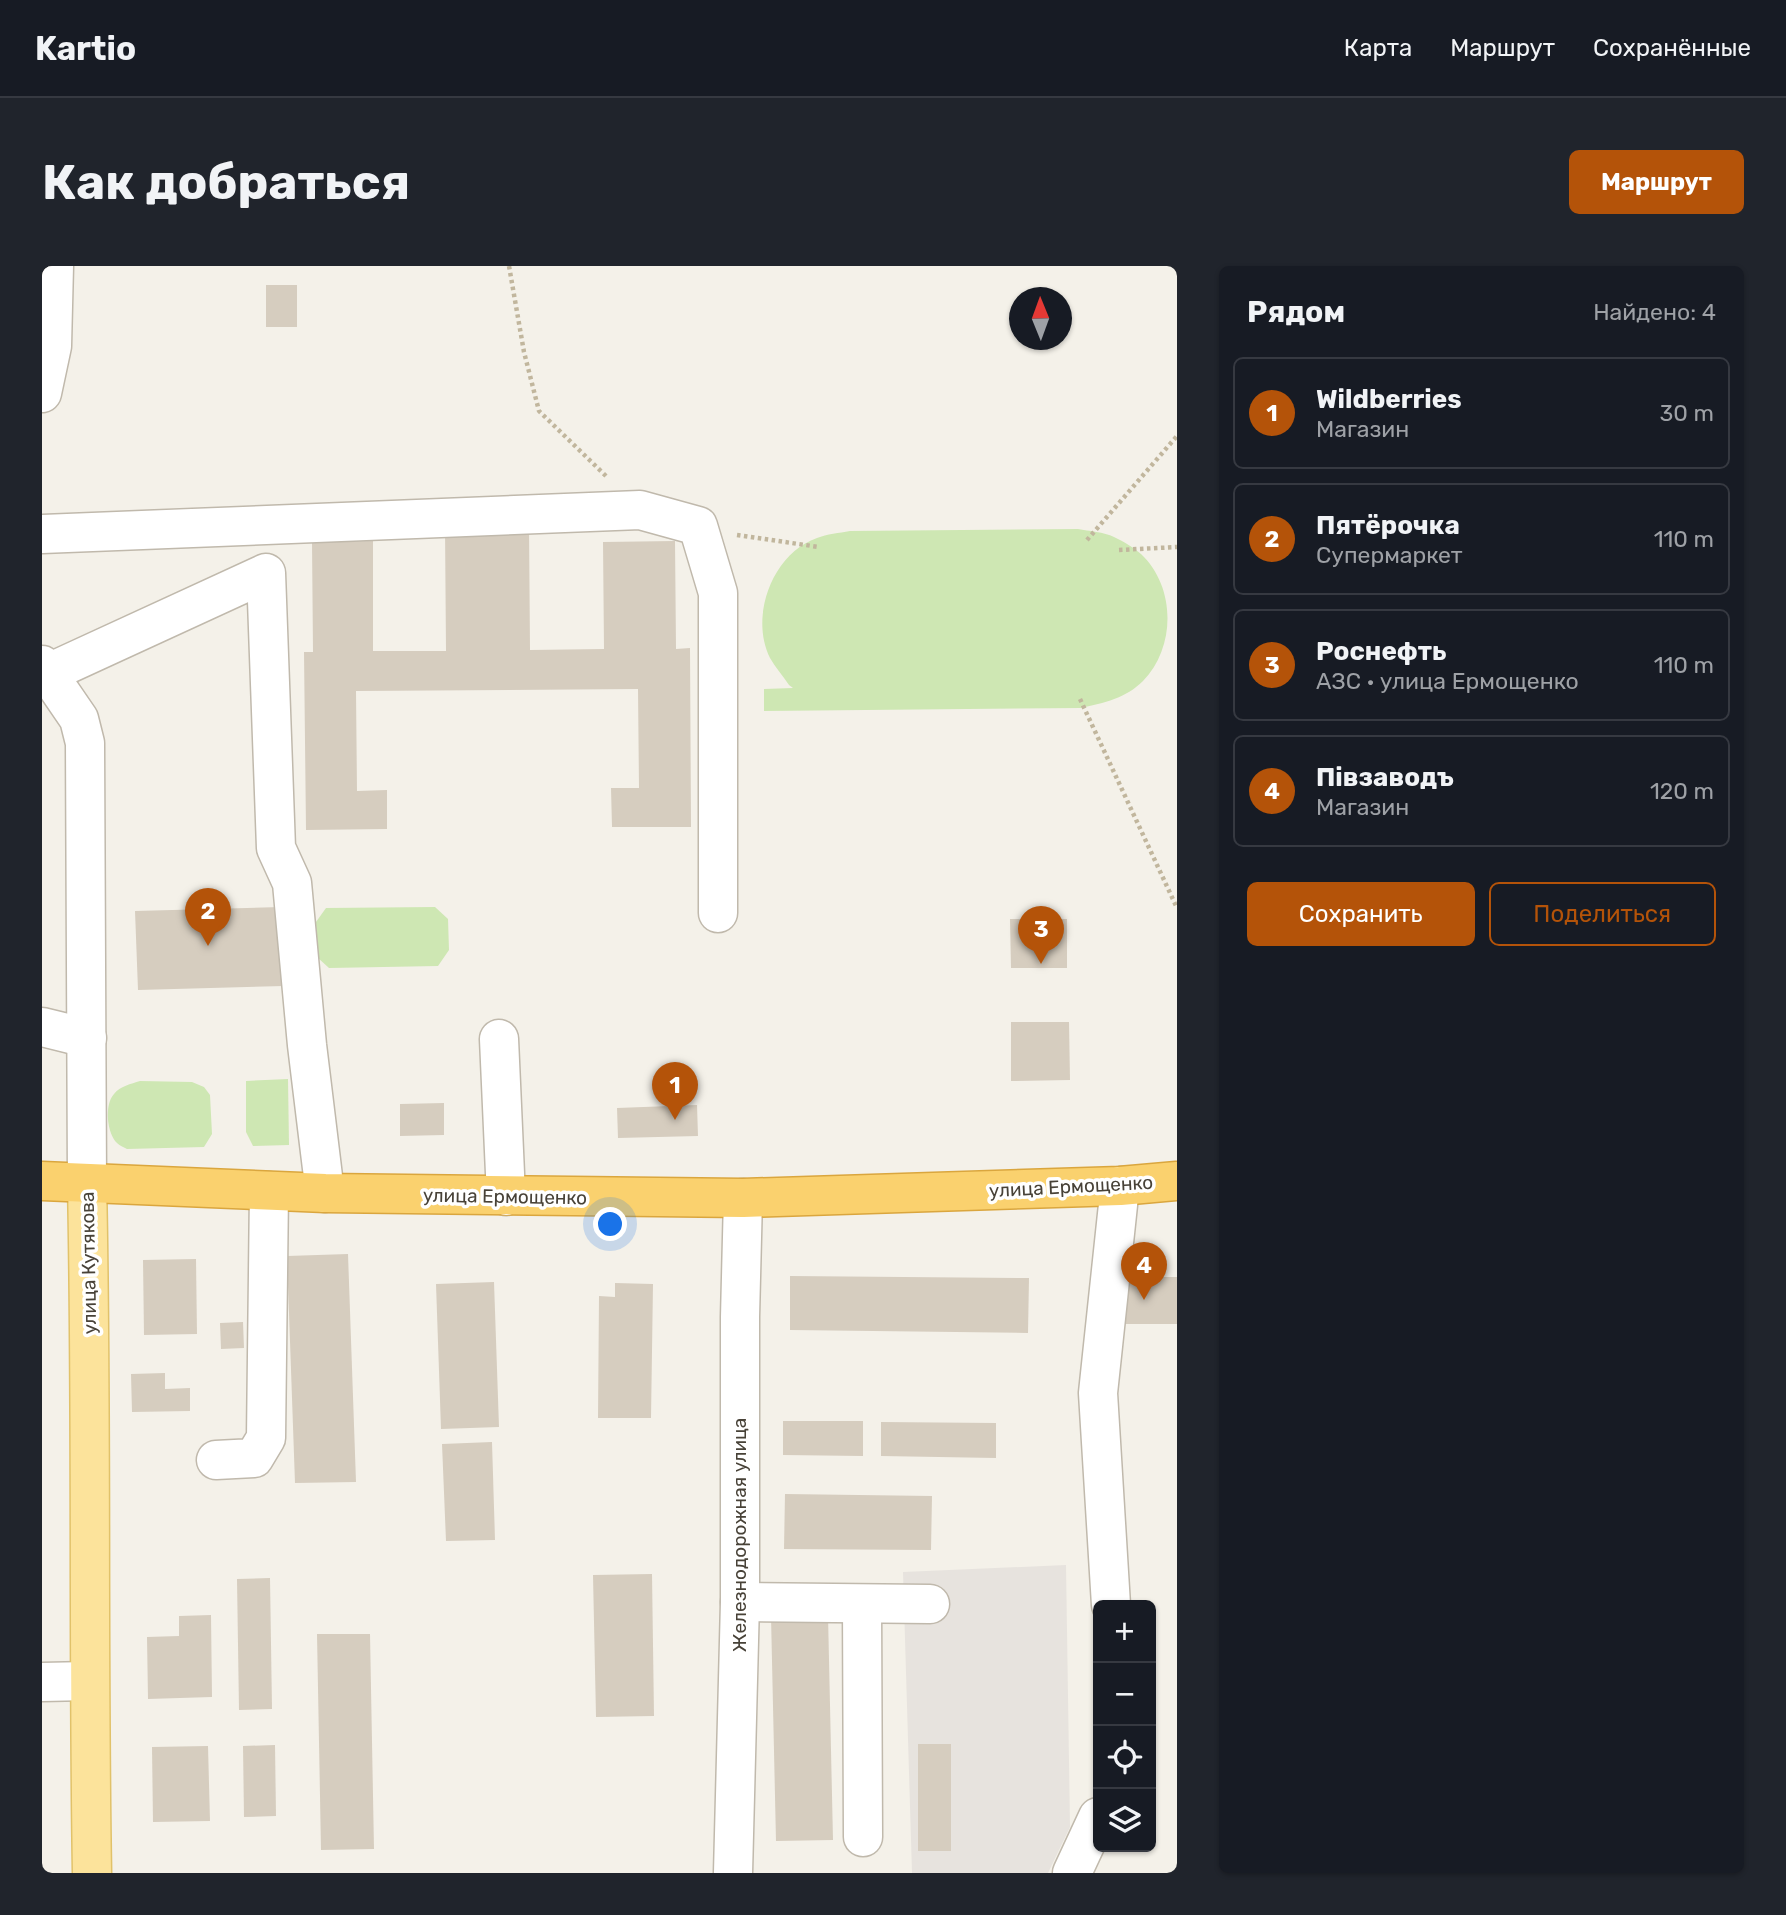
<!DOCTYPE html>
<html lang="ru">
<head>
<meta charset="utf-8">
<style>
  body { margin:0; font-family:Rubik,sans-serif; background:#20242c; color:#f1f3f6 }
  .controls { position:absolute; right:21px; bottom:21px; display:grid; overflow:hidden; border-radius:10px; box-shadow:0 2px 5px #0004 }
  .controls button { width:63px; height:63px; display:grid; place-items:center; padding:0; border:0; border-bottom:2px solid #363941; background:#171b24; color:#f1f3f6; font:35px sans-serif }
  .compass { position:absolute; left:967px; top:21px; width:63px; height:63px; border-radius:50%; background:#171b24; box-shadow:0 2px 5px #0004; rotate:359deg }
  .you { position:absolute; left:569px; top:959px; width:24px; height:24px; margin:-18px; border:5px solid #fff; border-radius:50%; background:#1a73e8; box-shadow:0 0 0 10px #1a73e833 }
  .badge { display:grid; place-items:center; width:46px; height:46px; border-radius:50%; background:#b45309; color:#fff; font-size:23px; font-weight:700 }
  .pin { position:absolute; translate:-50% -58px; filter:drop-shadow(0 2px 4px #0008) }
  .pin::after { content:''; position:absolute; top:37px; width:24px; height:21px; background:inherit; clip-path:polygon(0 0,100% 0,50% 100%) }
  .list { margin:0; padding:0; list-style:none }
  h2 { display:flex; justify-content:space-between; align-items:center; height:91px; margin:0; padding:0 28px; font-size:30px }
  h2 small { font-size:23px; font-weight:400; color:#9ea1a6 }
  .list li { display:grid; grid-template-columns:46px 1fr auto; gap:21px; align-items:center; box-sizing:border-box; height:112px; margin:0 14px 14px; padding:0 14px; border:2px solid #363941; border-radius:10px }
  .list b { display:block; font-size:26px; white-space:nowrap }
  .list p { margin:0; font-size:23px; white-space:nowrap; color:#9ea1a6 }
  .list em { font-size:23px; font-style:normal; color:#9ea1a6 }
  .actions { display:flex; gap:14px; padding:21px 28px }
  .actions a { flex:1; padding:16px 0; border:2px solid #b45309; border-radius:10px; text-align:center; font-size:24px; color:#b45309 }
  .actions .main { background:#b45309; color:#fff }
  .icon { flex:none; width:38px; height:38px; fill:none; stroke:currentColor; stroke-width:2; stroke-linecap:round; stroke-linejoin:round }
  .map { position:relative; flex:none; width:1135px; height:1607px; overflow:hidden; border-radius:10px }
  header { display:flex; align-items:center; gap:42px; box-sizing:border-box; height:98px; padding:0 35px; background:#171b24; border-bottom:2px solid #363941 }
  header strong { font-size:33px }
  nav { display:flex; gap:38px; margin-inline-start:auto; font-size:24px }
  .intro { display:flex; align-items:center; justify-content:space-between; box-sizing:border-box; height:168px; padding:0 42px }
  h1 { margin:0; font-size:49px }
  .button { padding:18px 32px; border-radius:10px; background:#b45309; color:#fff; font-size:24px; font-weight:700 }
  main { display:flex; gap:42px; padding:0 42px }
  aside { flex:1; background:#171b24; border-radius:10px; box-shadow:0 2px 5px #0004 }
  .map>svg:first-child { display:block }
  .industrial { fill:#e7e3de }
  .green { fill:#cee7b3 }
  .building { fill:#d6cdbf }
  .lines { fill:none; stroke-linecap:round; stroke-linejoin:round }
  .minor-casing { stroke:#c0b9ac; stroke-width:41 }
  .major-casing { stroke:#e1c26a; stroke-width:41 }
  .highway-casing { stroke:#daa63e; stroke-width:41 }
  .path { stroke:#c1b69d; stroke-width:4.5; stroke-dasharray:3.5 3.5; stroke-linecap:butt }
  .minor { stroke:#fff; stroke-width:38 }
  .major { stroke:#fce39b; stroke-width:38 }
  .highway { stroke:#fad16e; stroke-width:38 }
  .labels { text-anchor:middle; stroke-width:7; stroke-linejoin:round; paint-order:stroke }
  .street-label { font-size:19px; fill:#484238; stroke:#fff }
</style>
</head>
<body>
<header>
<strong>Kartio</strong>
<nav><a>Карта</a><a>Маршрут</a><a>Сохранённые</a></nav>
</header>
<div class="intro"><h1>Как добраться</h1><a class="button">Маршрут</a></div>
<main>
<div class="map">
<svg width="1135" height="1607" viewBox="0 0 1135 1607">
  <rect width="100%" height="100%" fill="#f4f1e9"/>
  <path class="industrial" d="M1024,1299l4,262 -22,46h-136l-9,-301z"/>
  <g class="green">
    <path d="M1036,263c11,2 26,3 36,8 9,4 20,11 27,17 35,33 35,93 2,127 -17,17 -39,22 -62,27l-317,3v-22l29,-1 -4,-3c-6,-9 -14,-18 -19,-27 -21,-42 3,-105 47,-120 10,-4 22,-5 33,-7z"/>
    <path d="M393,641l13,12 1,31 -11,16 -109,2 -12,-11 -1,-35 10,-14z"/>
    <path d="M246,813l1,66 -36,1 -7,-14v-51z"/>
    <path d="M98,815l52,1 12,5 6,8 2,39 -8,13 -77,2c-3,-2 -7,-3 -10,-6 -10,-10 -13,-38 -3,-49 6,-8 17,-10 26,-13z"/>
  </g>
  <g class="building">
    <rect x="224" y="19" width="31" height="42"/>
    <path d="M487,260l1,124 74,-1 -1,-107 72,-1 1,108 14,-1 1,179h-79l-1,-39h28l-1,-99 -282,2 1,100 30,-1v39l-81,1 -2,-178h9l-1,-110 61,-1v110h73l-1,-124z"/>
    <path d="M239,641l3,79 -146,4 -3,-79z"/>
    <path d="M968,653h57v49h-56z"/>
    <path d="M969,756h58l1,58 -59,1z"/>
    <path d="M402,837v32l-44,1v-32z"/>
    <path d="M655,839l1,31 -80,2 -1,-30z"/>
    <path d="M306,988l8,228 -61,1 -8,-227z"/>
    <path d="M154,993l1,75 -53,1 -1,-75z"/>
    <path d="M748,1010l239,2 -1,55 -238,-3z"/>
    <rect x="1082" y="1011" width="53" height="47"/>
    <path d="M452,1016l5,145 -58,2 -5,-145z"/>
    <path d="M573,1017l38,1 -2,134h-53l1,-122 16,1z"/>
    <path d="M201,1056l1,26 -23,1 -1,-26z"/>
    <path d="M123,1107v16l25,-1v23l-58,1 -1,-38z"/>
    <path d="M741,1155h80v35l-80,-1z"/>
    <path d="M839,1156l115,1v35l-115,-2z"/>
    <path d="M450,1176l3,98 -49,1 -4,-97z"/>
    <path d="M743,1228l147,2 -1,54 -147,-1z"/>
    <path d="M610,1308l2,142 -58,1 -3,-142z"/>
    <path d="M228,1312l2,131 -33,1 -2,-131z"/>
    <path d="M169,1349l1,82 -64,2 -1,-62 32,-1v-20z"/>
    <path d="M786,1349l5,225 -57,1 -5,-225z"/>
    <path d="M275,1368h53l4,215 -53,1z"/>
    <rect x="876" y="1478" width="33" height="107"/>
    <path d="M233,1479l1,71 -32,1 -1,-71z"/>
    <path d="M166,1480l2,75 -57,1 -1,-75z"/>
  </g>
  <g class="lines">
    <defs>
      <g id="minor">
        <path d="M0,127l10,-47 2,-80"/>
        <path d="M0,268l598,-24 58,16 20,67v320"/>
        <path d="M0,399l37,54 6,24 2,440"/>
        <path d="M0,410l224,-103 10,275 16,35 15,162 18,148"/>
        <path d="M0,761l45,11"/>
        <path d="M457,773l7,157"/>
        <path d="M174,1194l38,-2 12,-20 3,-247"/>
        <path d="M698,1336l190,2"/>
        <path d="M820,1338l1,233"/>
        <path d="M1069,1339l-13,-212 22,-207"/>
        <path d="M0,1416l46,-1"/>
        <path d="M691,1607l7,-271v-285l3,-119"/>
        <path d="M1030,1607l26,-56"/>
      </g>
      <path id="major" d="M45,917c5,230 1,460 5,690"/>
      <path id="highway" d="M0,915l283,12 418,5 377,-12 57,-5"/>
    </defs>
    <use href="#minor" class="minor-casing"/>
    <use href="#major" class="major-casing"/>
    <use href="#highway" class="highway-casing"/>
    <g class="path">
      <path d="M467,0l15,86 15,59 68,66"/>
      <path d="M695,269l82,12"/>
      <path d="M1045,274l90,-104"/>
      <path d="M1077,284l58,-3"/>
      <path d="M1038,433l97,209"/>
    </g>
    <use href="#minor" class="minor"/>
    <use href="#major" class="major"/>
    <use href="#highway" class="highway"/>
  </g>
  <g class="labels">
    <g class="street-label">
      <text transform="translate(1029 920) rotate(-3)" y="7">улица Ермощенко</text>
      <text transform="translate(463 930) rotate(1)" y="7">улица Ермощенко</text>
      <text transform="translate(46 997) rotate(-91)" y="7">улица Кутякова</text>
      <text transform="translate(697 1269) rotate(-90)" y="7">Железнодорожная улица</text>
    </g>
  </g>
</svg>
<div class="controls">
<button>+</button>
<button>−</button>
<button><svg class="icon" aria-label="locate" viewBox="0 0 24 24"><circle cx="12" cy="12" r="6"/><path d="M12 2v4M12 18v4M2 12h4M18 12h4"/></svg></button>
<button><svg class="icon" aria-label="layers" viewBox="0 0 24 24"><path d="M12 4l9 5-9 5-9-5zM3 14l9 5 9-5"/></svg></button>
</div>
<svg class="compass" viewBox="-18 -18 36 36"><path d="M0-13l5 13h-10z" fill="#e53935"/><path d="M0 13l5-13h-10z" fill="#9ea1a6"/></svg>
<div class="you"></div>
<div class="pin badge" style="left:633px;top:854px">1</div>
<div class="pin badge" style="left:166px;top:680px">2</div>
<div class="pin badge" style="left:999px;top:698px">3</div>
<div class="pin badge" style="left:1102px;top:1034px">4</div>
</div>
<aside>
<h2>Рядом<small>Найдено: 4</small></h2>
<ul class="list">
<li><span class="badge">1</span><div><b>Wildberries</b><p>Магазин</p></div><em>30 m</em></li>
<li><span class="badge">2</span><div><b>Пятёрочка</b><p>Супермаркет</p></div><em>110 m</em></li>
<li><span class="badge">3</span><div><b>Роснефть</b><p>АЗС · улица Ермощенко</p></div><em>110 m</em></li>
<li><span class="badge">4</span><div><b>Пiвзаводъ</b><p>Магазин</p></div><em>120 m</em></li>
</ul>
<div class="actions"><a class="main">Сохранить</a><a>Поделиться</a></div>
</aside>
</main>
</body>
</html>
